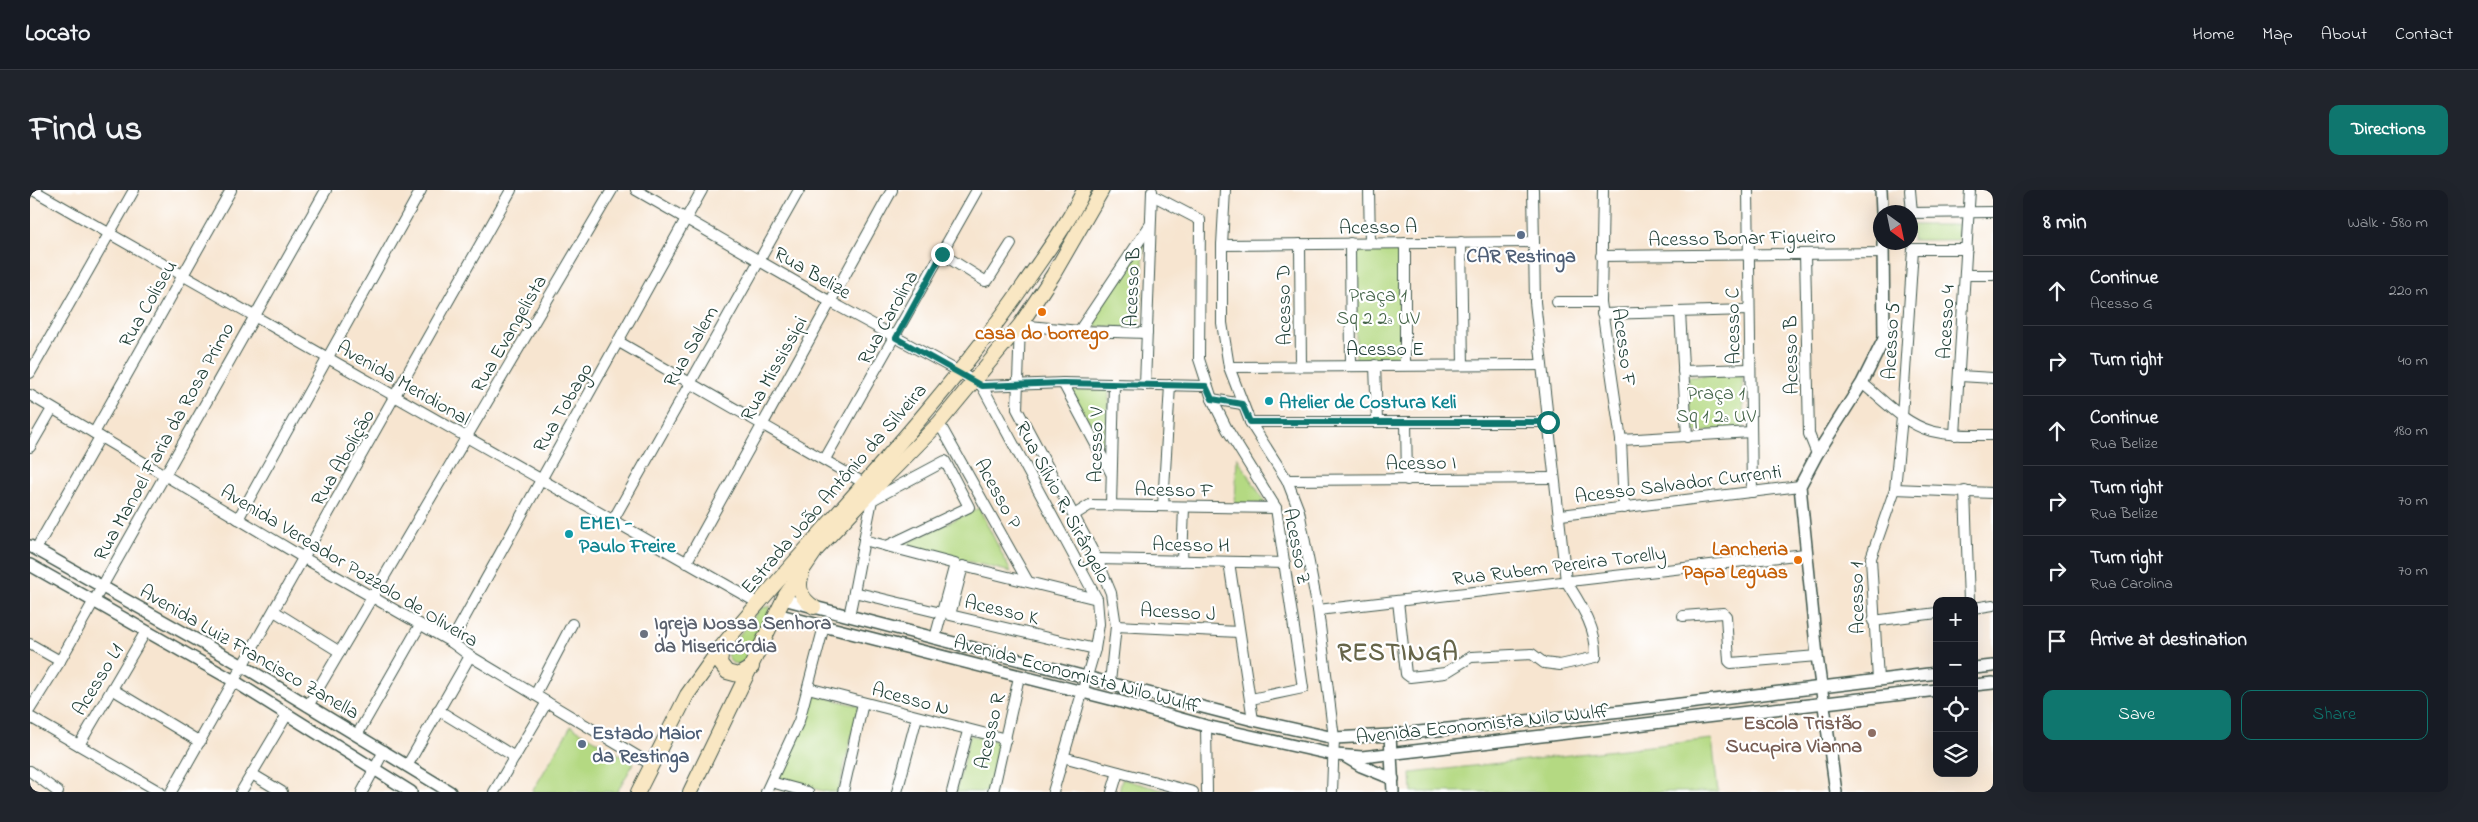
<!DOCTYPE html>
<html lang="en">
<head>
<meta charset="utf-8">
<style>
  body { margin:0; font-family:"Indie Flower",sans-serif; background:#20242c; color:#f1f3f6 }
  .controls { position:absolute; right:15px; bottom:15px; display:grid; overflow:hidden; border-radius:10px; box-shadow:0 5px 20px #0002 }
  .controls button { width:45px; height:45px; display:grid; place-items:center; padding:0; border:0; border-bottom:1px solid #363941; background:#171b24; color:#f1f3f6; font:25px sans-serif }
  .compass { position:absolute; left:1843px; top:15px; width:45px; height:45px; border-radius:50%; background:#171b24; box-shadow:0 5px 20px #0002; rotate:147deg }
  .stop { position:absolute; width:15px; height:15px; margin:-11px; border:4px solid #0f766e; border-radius:50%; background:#fff }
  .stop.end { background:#0f766e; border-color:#fff; box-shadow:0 1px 5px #0008 }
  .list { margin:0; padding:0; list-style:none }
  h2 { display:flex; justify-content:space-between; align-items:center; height:65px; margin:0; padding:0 20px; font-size:21px }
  h2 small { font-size:16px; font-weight:400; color:#9ea1a6 }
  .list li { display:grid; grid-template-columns:32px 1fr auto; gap:15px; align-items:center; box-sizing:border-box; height:70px; padding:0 20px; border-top:1px solid #363941 }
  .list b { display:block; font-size:19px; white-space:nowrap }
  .list p { margin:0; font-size:16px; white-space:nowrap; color:#9ea1a6 }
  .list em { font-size:16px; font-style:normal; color:#9ea1a6 }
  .actions { display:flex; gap:10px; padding:15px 20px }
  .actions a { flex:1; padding:11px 0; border:1px solid #0f766e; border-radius:10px; text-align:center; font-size:18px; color:#0f766e }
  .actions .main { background:#0f766e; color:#fff }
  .icon { flex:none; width:28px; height:28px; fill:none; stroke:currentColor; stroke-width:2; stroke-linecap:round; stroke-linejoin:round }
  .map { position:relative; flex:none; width:1963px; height:602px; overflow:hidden; border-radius:10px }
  header { display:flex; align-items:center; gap:30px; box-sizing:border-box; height:70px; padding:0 25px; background:#171b24; border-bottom:1px solid #363941 }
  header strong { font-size:24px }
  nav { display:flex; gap:28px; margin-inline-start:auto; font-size:18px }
  .intro { display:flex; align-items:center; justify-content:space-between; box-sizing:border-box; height:120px; padding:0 30px }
  h1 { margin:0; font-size:35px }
  .button { padding:12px 22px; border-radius:10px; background:#0f766e; color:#fff; font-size:18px; font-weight:700 }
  main { display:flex; gap:30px; padding:0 30px }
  aside { flex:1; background:#171b24; border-radius:10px; box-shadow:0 5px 20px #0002 }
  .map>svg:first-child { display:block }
  .green { fill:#b4d982; stroke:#6a8b5b }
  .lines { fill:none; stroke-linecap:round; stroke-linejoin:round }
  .minor-casing { stroke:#3f564b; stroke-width:12 }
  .tertiary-casing { stroke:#3f564b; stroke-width:14 }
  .secondary-casing { stroke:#3f564b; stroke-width:16 }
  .minor { stroke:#fff; stroke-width:10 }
  .tertiary { stroke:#fff; stroke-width:11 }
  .secondary { stroke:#f9e7c3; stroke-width:14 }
  .route { stroke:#0f766e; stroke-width:6 }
  .service-dot { fill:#5c6f8a; stroke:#fff; stroke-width:2 }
  .food-dot { fill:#e8710a; stroke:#fff; stroke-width:2 }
  .culture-dot { fill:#0f9aa8; stroke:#fff; stroke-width:2 }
  .worship-dot { fill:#6b7280; stroke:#fff; stroke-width:2 }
  .education-dot { fill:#8d6e63; stroke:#fff; stroke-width:2 }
  .labels { text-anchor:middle; stroke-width:4.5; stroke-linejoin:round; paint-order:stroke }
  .street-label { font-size:20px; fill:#1f3d34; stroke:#fff }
  .service-label { font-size:20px; font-weight:bold; fill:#4e5e75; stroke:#fff }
  .park-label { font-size:20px; fill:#446448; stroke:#fff }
  .food-label { font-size:20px; font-weight:bold; fill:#c56008; stroke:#fff }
  .culture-label { font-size:20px; font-weight:bold; fill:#0d838f; stroke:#fff; text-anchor:start }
  .worship-label { font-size:20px; font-weight:bold; fill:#5b616d; stroke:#fff; text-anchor:start }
  .education-label { font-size:20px; font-weight:bold; fill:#785e54; stroke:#fff; text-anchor:end }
  .district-label { font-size:25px; font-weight:bold; letter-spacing:1px; fill:#666549; stroke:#fff }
</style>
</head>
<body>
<header>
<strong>Locato</strong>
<nav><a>Home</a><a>Map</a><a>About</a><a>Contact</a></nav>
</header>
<div class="intro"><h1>Find us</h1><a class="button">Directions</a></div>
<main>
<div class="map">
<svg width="1963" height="602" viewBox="0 0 1963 602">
  <rect width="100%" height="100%" fill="#fff"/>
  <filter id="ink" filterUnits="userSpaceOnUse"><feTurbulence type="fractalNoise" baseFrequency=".02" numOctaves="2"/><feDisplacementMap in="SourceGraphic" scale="10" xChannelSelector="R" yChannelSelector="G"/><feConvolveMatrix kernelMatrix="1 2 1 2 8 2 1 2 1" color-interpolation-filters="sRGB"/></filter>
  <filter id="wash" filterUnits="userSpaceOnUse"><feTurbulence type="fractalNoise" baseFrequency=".0096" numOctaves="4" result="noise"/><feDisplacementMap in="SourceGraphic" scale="20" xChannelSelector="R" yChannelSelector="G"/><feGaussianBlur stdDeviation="1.12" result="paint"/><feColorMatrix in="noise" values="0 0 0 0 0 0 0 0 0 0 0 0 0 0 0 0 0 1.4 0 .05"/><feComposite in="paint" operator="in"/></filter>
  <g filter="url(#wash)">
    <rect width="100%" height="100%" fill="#f7e5d0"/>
    <g class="green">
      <rect x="1882" y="35" width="46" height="15"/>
      <path d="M1114,52l-3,86 -54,-2z"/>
      <rect x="1326" y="60" width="44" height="111"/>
      <path d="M1712,184l2,56 -53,2 -3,-55z"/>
      <path d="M1040,198h39l-1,71z"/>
      <path d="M1207,267l29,47 -31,-1z"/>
      <path d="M949,318l32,64 -108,-27z"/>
      <path d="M741,416l-24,53 -8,5 -7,-1 -5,-8 1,-6 33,-41z"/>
      <path d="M782,504l47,12 -21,86h-10l-51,-12 28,-57z"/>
      <path d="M541,536l63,37 -17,29h-85z"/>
      <path d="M940,545l31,7 -12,50h-33z"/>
      <path d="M1682,549l6,53h-306l-1,-19z"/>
      <path d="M1092,589l48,13h-51z"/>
    </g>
  </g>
  <g filter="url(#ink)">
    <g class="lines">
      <defs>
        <g id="minor">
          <path d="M3,0l725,413"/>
          <path d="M606,0l193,111 123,67 30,18 115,213 2,25 -4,25 -42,143"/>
          <path d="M1195,0l-3,55v78l7,44 21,55 37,58 12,31 19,99 16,128 -2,54"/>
          <path d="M1339,0l1,53"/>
          <path d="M1573,0l-2,112 20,138 3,68"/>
          <path d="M1718,0l4,302"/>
          <path d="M1880,0l2,23"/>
          <path d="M1122,5l48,25 -1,139 13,40 15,30 49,79 27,180 -52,11"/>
          <path d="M1880,23l83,-1"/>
          <path d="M1431,52l2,123"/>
          <path d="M1320,53l1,122"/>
          <path d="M1375,53v122"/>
          <path d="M1270,54l1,122"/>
          <path d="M1192,55l312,-3"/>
          <path d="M912,64l43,27 3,-1 23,-36"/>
          <path d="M1775,64l4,180 8,20"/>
          <path d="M1571,66l282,-3"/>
          <path d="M1935,85h28"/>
          <path d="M1527,112h44"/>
          <path d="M1650,122l7,125"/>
          <path d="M1572,124l147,-4"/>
          <path d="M1049,141l71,-106"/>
          <path d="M589,152l245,141"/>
          <path d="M1345,175l2,56"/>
          <path d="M1199,177l311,-2"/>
          <path d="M1653,181l67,-2"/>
          <path d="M0,183l104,-183"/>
          <path d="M1930,186l33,2"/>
          <path d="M1033,193l48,90"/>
          <path d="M1832,193c21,17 43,41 69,48 20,5 42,4 62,4"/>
          <path d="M1115,195l7,-194"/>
          <path d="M952,196l81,-3 143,3"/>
          <path d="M0,205l274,163 147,84 19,14 182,109"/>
          <path d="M1182,209l30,5"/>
          <path d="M1220,232h298"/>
          <path d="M1376,232l1,58"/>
          <path d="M909,233l88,157"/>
          <path d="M64,243l137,-243"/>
          <path d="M1925,245l15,-245"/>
          <path d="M1591,250l130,-8"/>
          <path d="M0,257l22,-38"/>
          <path d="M795,269l152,-269"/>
          <path d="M1257,290l267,-2"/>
          <path d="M1865,299l98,4"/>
          <path d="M1935,301l4,110"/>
          <path d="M1081,315l3,-121"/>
          <path d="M1133,316l7,-121"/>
          <path d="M1044,325l16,-10 186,3"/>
          <path d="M1531,325l239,-29"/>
          <path d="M208,329l183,-329"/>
          <path d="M583,330l186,-330"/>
          <path d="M834,350l8,-40 73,-39 24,46 -82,39"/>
          <path d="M6,359l64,-112"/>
          <path d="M1067,369l188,4"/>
          <path d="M1152,371l2,-54"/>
          <path d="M1199,372l24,158"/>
          <path d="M656,373l206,-373"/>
          <path d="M1368,411l8,73 4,3 35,-4 26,-16 61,-3 12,9 16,2 36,-8c1,-29 -15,-52 -30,-76l-31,-279 -2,-112"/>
          <path d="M1944,418l19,-3"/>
          <path d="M1288,420l487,-56"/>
          <path d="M244,421l66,41"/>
          <path d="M819,426l5,-24"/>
          <path d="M1653,426l40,-3 3,3 3,45 2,2 86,-7"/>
          <path d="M1843,431l64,-8"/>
          <path d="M1086,436l123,6"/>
          <path d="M905,448l20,-74 -91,-24 -10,52 87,21"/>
          <path d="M421,452l251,-452"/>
          <path d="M0,454l30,17"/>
          <path d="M1065,459l-145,-34 13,-49 134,33"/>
          <path d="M1848,490l-7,-122 24,-69 7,-72 11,-168h54"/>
          <path d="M1080,492l6,-56 -5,-33 -14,-34 -80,-150 3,-84 59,6 68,2"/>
          <path d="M778,498l198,51"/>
          <path d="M82,499l88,53"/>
          <path d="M505,505l37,-71"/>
          <path d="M278,516l304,-516"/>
          <path d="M0,519l30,-48 266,-471"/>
          <path d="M408,520l77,47"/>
          <path d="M0,527l130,75"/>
          <path d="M1176,536l1,66"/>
          <path d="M327,545l63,-110"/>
          <path d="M49,555l67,-114"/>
          <path d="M1033,567l130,35"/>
          <path d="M377,576l63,-110"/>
          <path d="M0,581l28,21"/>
          <path d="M222,584l30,18"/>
          <path d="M741,592l37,10"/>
          <path d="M141,602l340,-602"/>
          <path d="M211,602l47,-79"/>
          <path d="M332,602l22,-41"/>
          <path d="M464,602l53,-90"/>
          <path d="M736,602l33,-71 25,-95"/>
          <path d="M813,602l20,-89"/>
          <path d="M867,602l20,-75"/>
          <path d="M922,602l16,-61"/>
          <path d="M963,602l26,-115"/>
          <path d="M1082,602l6,-20"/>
        </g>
        <g id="tertiary">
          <path d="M1851,0l1,22"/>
          <path d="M0,356l213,120 207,126"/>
          <path d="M0,375l204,116 177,111"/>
          <path d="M753,409l470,121 81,18 56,-3 241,-25 306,-37"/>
          <path d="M746,424l342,87 88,25 129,29 27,2 575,-67"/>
          <path d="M1944,478l19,-2"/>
          <path d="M1944,495l19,-2"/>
          <path d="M1360,545l3,57"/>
          <path d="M1316,567l15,9 32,13"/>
          <path d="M1806,602l-19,-136 -17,-170 17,-32 45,-71 22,-44 -1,-97"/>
        </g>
        <g id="secondary">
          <path d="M772,384c-5,14 -1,25 12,33"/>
          <path d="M692,457l-2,16 7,9 11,3 14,-8"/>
          <path d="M608,602l49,-97 35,-49c100,-120 212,-231 301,-360 21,-31 45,-62 61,-96"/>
          <path d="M660,602l95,-196 32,-47 50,-53 72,-73 81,-98 33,-50 49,-85"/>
        </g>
      </defs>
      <use href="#minor" class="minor-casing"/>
      <use href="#tertiary" class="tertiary-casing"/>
      <use href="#secondary" class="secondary-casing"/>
      <use href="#minor" class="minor"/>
      <use href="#tertiary" class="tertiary"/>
      <use href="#secondary" class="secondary"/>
    </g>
  </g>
  <g class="lines" filter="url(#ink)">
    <path class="route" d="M912,64l-46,84 86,48 81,-3 143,3 6,13 30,5 8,18h298"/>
  </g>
  <g class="service-dot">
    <circle cx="1491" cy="45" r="5"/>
    <circle cx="552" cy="554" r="5"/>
  </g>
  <g class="food-dot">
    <circle cx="1012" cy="122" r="5"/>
    <circle cx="1768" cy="370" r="5"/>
  </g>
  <g class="culture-dot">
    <circle cx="1239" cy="211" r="5"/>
    <circle cx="539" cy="344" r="5"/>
  </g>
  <circle class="worship-dot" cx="614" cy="444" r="5"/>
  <circle class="education-dot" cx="1842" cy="543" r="5"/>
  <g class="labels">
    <g class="street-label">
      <text transform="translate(1348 36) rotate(-1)" y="7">Acesso A</text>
      <text transform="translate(1712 47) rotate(-1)" y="7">Acesso Bonar Figueiro</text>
      <text transform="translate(783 82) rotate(30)" y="7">Rua Belize</text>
      <text transform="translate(1101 97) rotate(-88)" y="7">Acesso B</text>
      <text transform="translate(117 113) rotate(-60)" y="7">Rua Coliseu</text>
      <text transform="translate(1253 115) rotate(-91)" y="7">Acesso D</text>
      <text transform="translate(857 127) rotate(-61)" y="7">Rua Carolina</text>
      <text transform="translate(1915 132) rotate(-87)" y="7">Acesso 4</text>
      <text transform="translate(1702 136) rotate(-91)" y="7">Acesso C</text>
      <text transform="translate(478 143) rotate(-60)" y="7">Rua Evangelista</text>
      <text transform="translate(1860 151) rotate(-87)" y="7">Acesso 5</text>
      <text transform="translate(660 156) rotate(-60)" y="7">Rua Salem</text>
      <text transform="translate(1595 157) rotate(82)" y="7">Acesso F</text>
      <text x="1355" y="165">Acesso E</text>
      <text transform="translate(1760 165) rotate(-91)" y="7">Acesso B</text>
      <text transform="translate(743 178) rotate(-61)" y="7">Rua Mississipi</text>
      <text transform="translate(374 192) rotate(30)" y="7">Avenida Meridional</text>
      <text transform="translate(532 217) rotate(-60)" y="7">Rua Tobago</text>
      <text transform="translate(133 251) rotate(-61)" y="7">Rua Manoel Faria da Rosa Primo</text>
      <text transform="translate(1065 255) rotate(-89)" y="7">Acesso V</text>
      <text transform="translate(312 267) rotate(-60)" y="7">Rua Abolição</text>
      <text transform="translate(1391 272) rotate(-1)" y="7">Acesso I</text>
      <text transform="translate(1648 293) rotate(-7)" y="7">Acesso Salvador Currenti</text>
      <text transform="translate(803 298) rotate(-49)" y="7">Estrada João Antônio da Silveira</text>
      <text transform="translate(1144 299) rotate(1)" y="7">Acesso F</text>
      <text transform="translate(969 303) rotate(61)" y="7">Acesso P</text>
      <text transform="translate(1034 312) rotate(62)" y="7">Rua Sílvio R. Sirângelo</text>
      <text transform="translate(1161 354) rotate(1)" y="7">Acesso H</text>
      <text transform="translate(1268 356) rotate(79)" y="7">Acesso Z</text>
      <text transform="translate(320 375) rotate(31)" y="7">Avenida Vereador Pozzolo de Oliveira</text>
      <text transform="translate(1529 375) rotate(-7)" y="7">Rua Rubem Pereira Torelly</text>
      <text transform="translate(1826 408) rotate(-91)" y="7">Acesso 1</text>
      <text transform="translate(972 419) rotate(13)" y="7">Acesso K</text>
      <text transform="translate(1148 421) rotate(3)" y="7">Acesso J</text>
      <text transform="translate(220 461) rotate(30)" y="7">Avenida Luiz Francisco Zanella</text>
      <text transform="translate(1047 483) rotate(15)" y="7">Avenida Economista Nilo Wulff</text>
      <text transform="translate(67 489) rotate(-59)" y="7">Acesso L1</text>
      <text transform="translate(881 508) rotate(15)" y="7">Acesso N</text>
      <text transform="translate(1452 533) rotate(-6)" y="7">Avenida Economista Nilo Wulff</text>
      <text transform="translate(959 541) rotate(-77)" y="7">Acesso R</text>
    </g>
    <g class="service-label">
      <text x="1491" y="72">CAR Restinga</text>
      <text x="562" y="549" text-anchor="start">Estado Maior<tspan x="562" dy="23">da Restinga</tspan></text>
    </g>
    <g class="park-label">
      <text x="1348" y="111">Praça 1<tspan x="1348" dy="23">Sq 2 2ª UV</tspan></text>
      <text x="1686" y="209">Praça 1<tspan x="1686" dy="23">Sq 1 2ª UV</tspan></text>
    </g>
    <g class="food-label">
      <text x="1012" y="149">casa do borrego</text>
      <text x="1758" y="365" text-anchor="end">Lancheria<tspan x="1758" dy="23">Papa Leguas</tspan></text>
    </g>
    <g class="culture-label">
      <text x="1249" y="218">Atelier de Costura Keli</text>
      <text x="549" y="339">EMEI -<tspan x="549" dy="23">Paulo Freire</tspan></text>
    </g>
    <g class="worship-label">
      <text x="624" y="439">Igreja Nossa Senhora<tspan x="624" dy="23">da Misericórdia</tspan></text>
    </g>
    <g class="education-label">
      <text x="1832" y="539">Escola Tristão<tspan x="1832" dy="23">Sucupira Vianna</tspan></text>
    </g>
    <g class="district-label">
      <text x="1368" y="470">RESTINGA</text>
    </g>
  </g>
</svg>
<div class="controls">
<button>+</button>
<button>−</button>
<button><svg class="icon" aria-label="locate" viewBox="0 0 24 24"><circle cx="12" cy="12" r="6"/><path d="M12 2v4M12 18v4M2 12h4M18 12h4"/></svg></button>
<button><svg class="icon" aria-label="layers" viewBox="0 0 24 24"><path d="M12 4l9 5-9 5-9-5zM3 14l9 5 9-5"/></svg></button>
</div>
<svg class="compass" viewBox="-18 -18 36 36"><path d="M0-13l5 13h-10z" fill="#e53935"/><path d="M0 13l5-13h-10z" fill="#9ea1a6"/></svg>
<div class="stop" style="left:1518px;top:232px"></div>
<div class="stop end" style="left:912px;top:64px"></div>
</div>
<aside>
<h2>8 min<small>Walk · 580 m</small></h2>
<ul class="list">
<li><svg class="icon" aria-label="ahead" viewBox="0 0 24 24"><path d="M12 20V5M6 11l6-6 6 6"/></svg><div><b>Continue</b><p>Acesso G</p></div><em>220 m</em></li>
<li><svg class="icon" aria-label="right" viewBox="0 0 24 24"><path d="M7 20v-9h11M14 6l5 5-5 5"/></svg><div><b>Turn right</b></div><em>40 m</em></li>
<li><svg class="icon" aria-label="ahead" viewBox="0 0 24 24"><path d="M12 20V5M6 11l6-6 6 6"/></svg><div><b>Continue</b><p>Rua Belize</p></div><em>180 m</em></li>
<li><svg class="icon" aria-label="right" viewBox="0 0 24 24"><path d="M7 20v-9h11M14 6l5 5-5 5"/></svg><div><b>Turn right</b><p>Rua Belize</p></div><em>70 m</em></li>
<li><svg class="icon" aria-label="right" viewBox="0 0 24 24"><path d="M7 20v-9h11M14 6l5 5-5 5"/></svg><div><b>Turn right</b><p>Rua Carolina</p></div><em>70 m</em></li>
<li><svg class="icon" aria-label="arrive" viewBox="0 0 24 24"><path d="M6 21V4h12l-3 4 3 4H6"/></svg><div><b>Arrive at destination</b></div></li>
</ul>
<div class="actions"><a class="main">Save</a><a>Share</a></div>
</aside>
</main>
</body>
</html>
